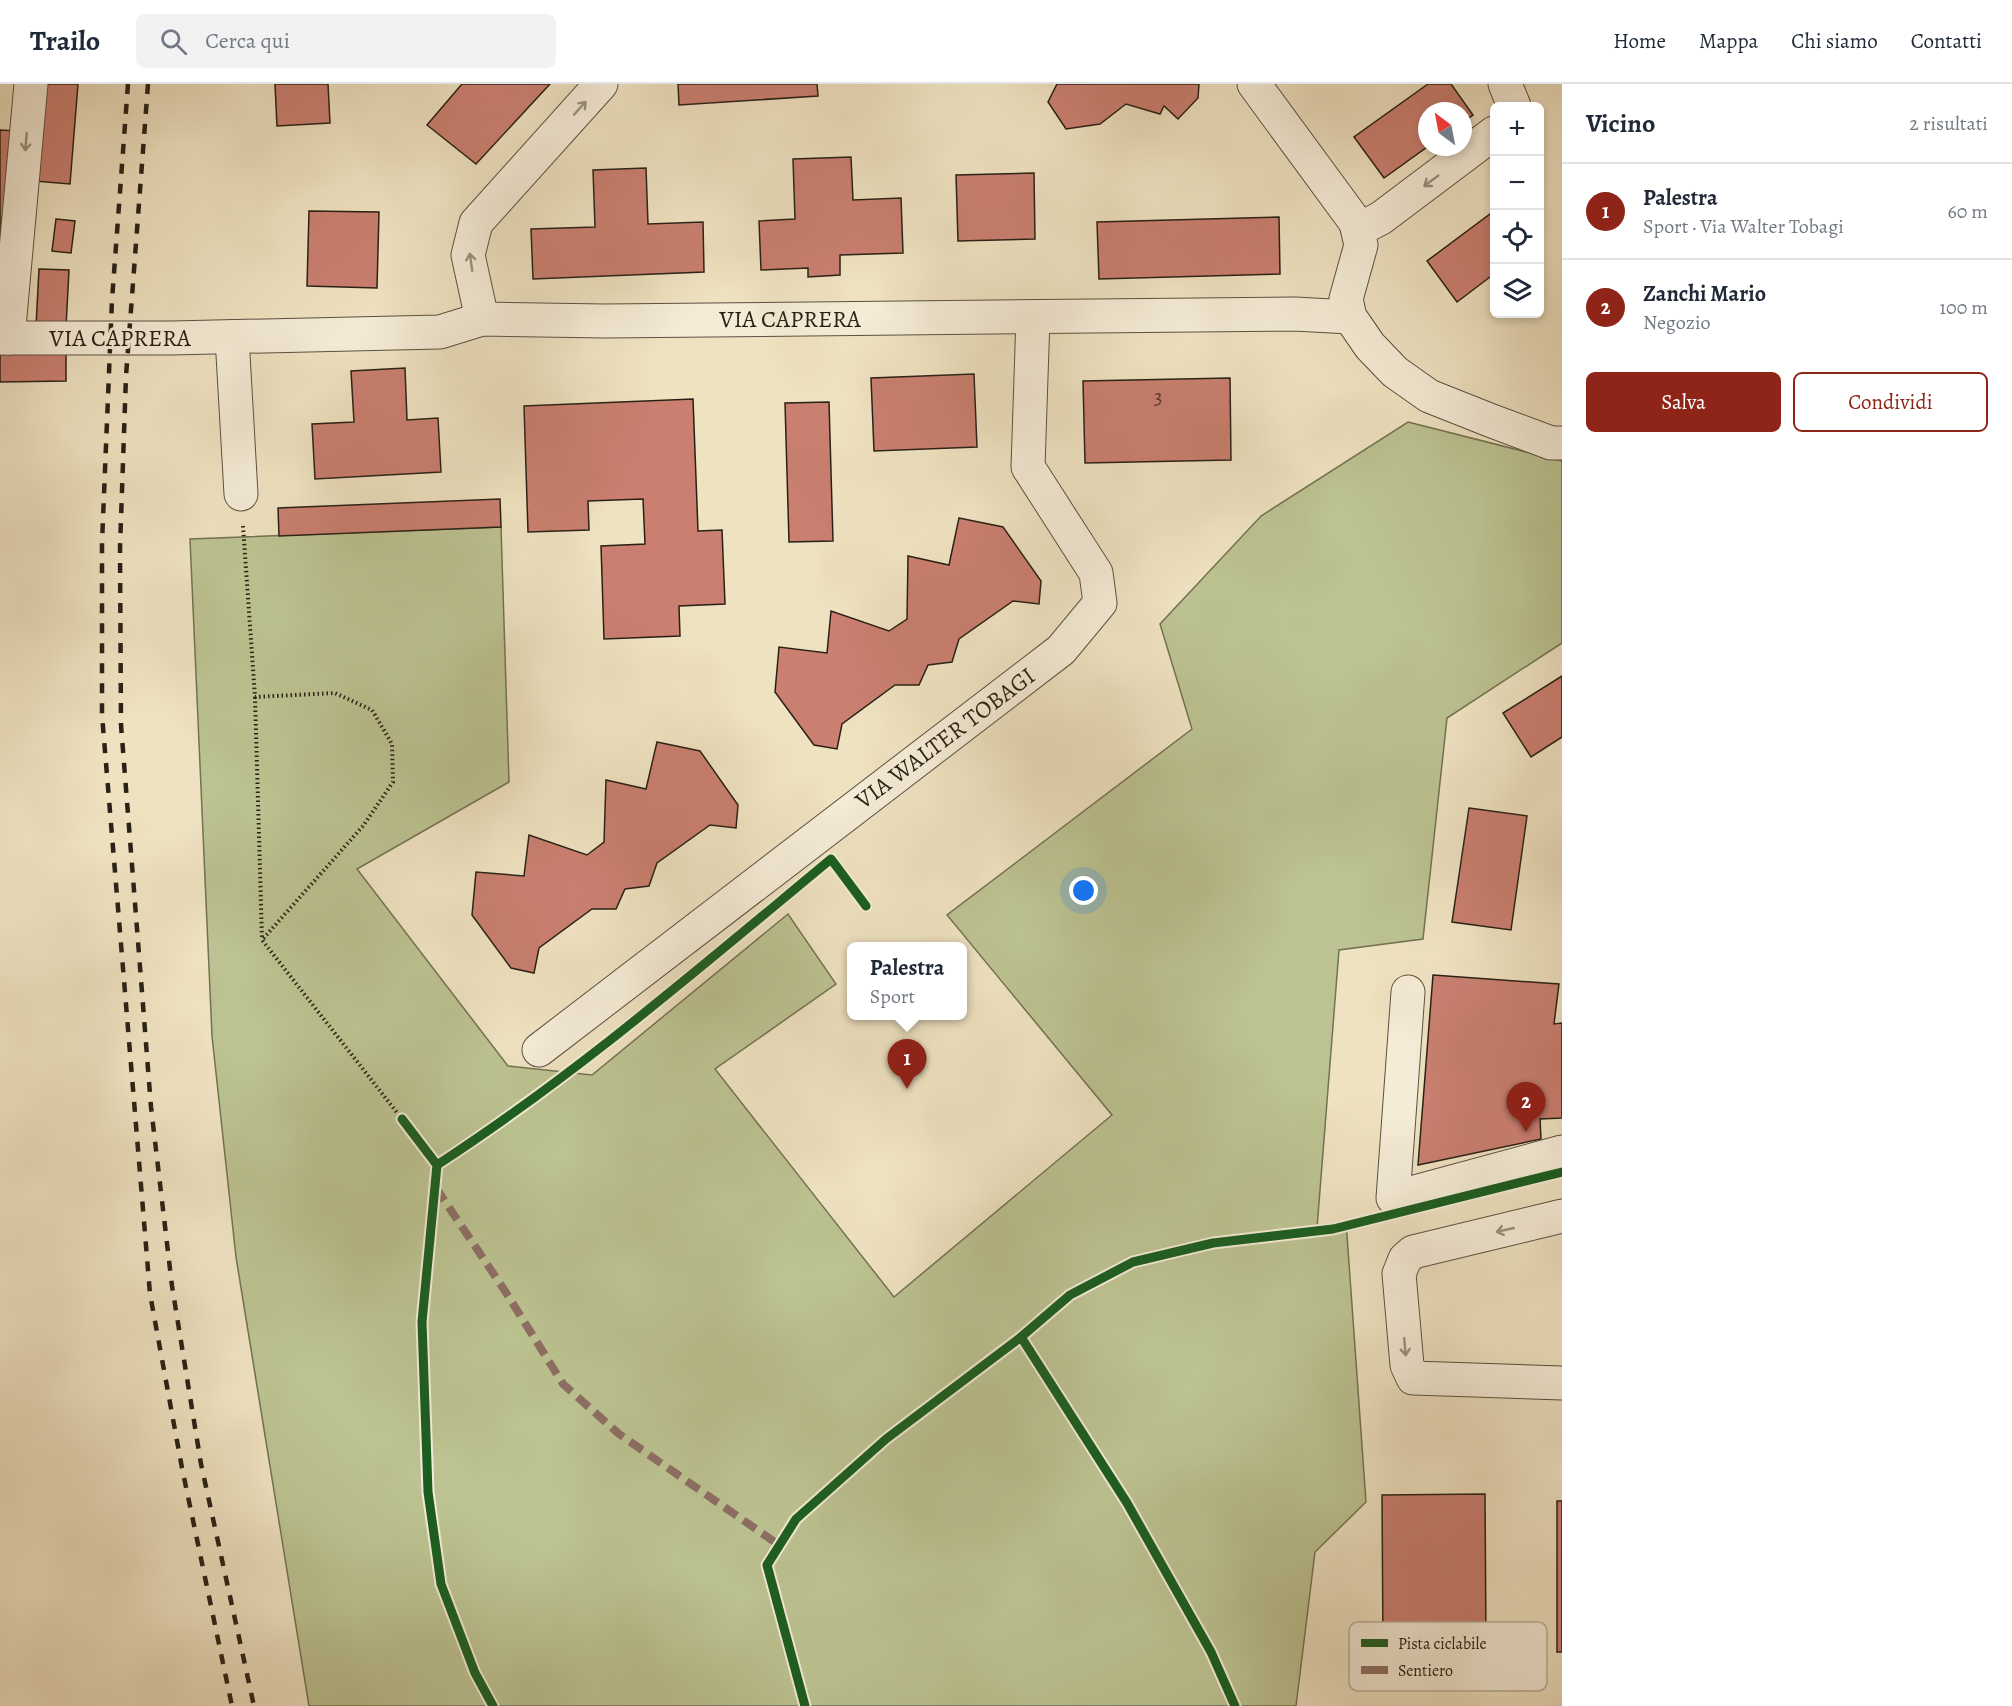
<!DOCTYPE html>
<html lang="it">
<head>
<meta charset="utf-8">
<style>
  body { margin:0; font-family:Alegreya,serif; background:#f2f2f3; color:#1f2937 }
  .controls { position:absolute; right:18px; top:18px; display:grid; overflow:hidden; border-radius:9px; box-shadow:0 3px 9px #0003 }
  .controls button { width:54px; height:54px; display:grid; place-items:center; padding:0; border:0; border-bottom:2px solid #e0e1e3; background:#fff; color:#1f2937; font:30px sans-serif }
  .compass { position:absolute; left:1418px; top:18px; width:54px; height:54px; border-radius:50%; background:#fff; box-shadow:0 3px 9px #0003; rotate:328deg }
  .you { position:absolute; left:1084px; top:807px; width:21px; height:21px; margin:-15px; border:4px solid #fff; border-radius:50%; background:#1a73e8; box-shadow:0 0 0 9px #1a73e833 }
  .badge { display:grid; place-items:center; width:39px; height:39px; border-radius:50%; background:#8f2418; color:#fff; font-size:20px; font-weight:700 }
  .pin { position:absolute; translate:-50% -50px; filter:drop-shadow(0 2px 3px #0008) }
  .pin::after { content:''; position:absolute; top:32px; width:21px; height:18px; background:inherit; clip-path:polygon(0 0,100% 0,50% 100%) }
  .popup { position:absolute; left:847px; top:858px; width:120px; height:78px; box-sizing:border-box; display:grid; place-content:center; border-radius:9px; background:#fff; filter:drop-shadow(0 2px 4px #0005); font-size:20px; white-space:nowrap; color:#747a83 }
  .popup b { font-size:22px; color:#1f2937 }
  .popup::after { content:''; position:absolute; left:50%; top:100%; margin-left:-12px; border:12px solid transparent; border-top-color:#fff }
  .list { margin:0; padding:0; list-style:none }
  h2 { display:flex; justify-content:space-between; align-items:center; height:78px; margin:0; padding:0 24px; font-size:26px }
  h2 small { font-size:20px; font-weight:400; color:#747a83 }
  .list li { display:grid; grid-template-columns:39px 1fr auto; gap:18px; align-items:center; box-sizing:border-box; height:96px; padding:0 24px; border-top:2px solid #e0e1e3 }
  .list b { display:block; font-size:22px; white-space:nowrap }
  .list p { margin:0; font-size:20px; white-space:nowrap; color:#747a83 }
  .list em { font-size:20px; font-style:normal; color:#747a83 }
  .actions { display:flex; gap:12px; padding:18px 24px }
  .actions a { flex:1; padding:14px 0; border:2px solid #8f2418; border-radius:9px; text-align:center; font-size:21px; color:#8f2418 }
  .actions .main { background:#8f2418; color:#fff }
  .icon { flex:none; width:33px; height:33px; fill:none; stroke:currentColor; stroke-width:2; stroke-linecap:round; stroke-linejoin:round }
  .map { position:relative; flex:none; width:1562px; height:1622px; overflow:hidden }
  header { display:flex; align-items:center; gap:36px; box-sizing:border-box; height:84px; padding:0 30px; background:#fff; border-bottom:2px solid #e0e1e3 }
  header strong { font-size:28px }
  nav { display:flex; gap:33px; margin-inline-start:auto; font-size:21px }
  .search { width:420px; height:54px; background:#f2f2f3; display:flex; align-items:center; gap:15px; box-sizing:border-box; padding:0 21px; border-radius:9px; color:#747a83; font-size:22px }
  main { display:flex }
  aside { flex:1; background:#fff }
  .map>svg:first-child { display:block }
  .green { fill:#bcc291; stroke:#727254; stroke-width:1.5 }
  .building { fill:#ca7f70; stroke:#292116; stroke-width:1.5 }
  .lines { fill:none; stroke-linecap:round; stroke-linejoin:round }
  .street-casing { stroke:#5a5141; stroke-width:35 }
  .path { stroke:#292116; stroke-width:4; stroke-dasharray:1.5 3; stroke-linecap:butt }
  .street { stroke:#f5ecd7; stroke-width:33 }
  .rail { stroke:#292116; stroke-width:4.5; stroke-dasharray:10 10; stroke-linecap:butt }
  .quiet { stroke:#8d6e63; stroke-width:8; stroke-dasharray:15 8; stroke-linecap:butt }
  .cycleway-casing { stroke:#f5ecd7; stroke-width:13 }
  .cycleway { stroke:#1b5e20; stroke-width:9 }
  .oneway { stroke:#999180 }
  .labels { text-anchor:middle; stroke-width:6; stroke-linejoin:round; paint-order:stroke }
  .number-label { font-size:21px; fill:#51382c }
  .street-label { font-size:24px; fill:#292116; stroke:#f5ecd7 }
  .key { fill:#f5ecd7; stroke:#b8af9d; stroke-width:1.5 }
  .key-label { font-size:16px; fill:#292116 }
</style>
</head>
<body>
<header>
<strong>Trailo</strong>
<div class="search"><svg class="icon" aria-label="search" viewBox="0 0 24 24"><circle cx="10" cy="10" r="6"/><path d="M15 15l6 6"/></svg>Cerca qui</div>
<nav><a>Home</a><a>Mappa</a><a>Chi siamo</a><a>Contatti</a></nav>
</header>
<main>
<div class="map">
<svg width="1562" height="1622" viewBox="0 0 1562 1622">
  <rect width="100%" height="100%" fill="#efe2c1"/>
  <filter id="stains"><feTurbulence type="fractalNoise" baseFrequency=".00333" numOctaves="4"/><feColorMatrix values="0 0 0 0 .2 0 0 0 0 .09 0 0 0 0 .02 0 0 0 .5 -.17"/></filter>
  <radialGradient id="worn" r=".72"><stop offset=".6" stop-color="#630" stop-opacity="0"/><stop offset="1" stop-color="#630" stop-opacity=".3"/></radialGradient>
  <path class="green" d="M1408,338l154,39v182l-115,75 -24,221 -84,11 -22,278 29,-7 20,281 -51,50 -19,154h-987l-73,-449 -24,-221 -22,-497 311,-12 8,255 -152,87 151,197 84,9 196,-161 48,70 -121,85 179,228 218,-182 -165,-200 245,-186 -32,-105 101,-108z"/>
  <g class="building">
    <path d="M43,0h35l-8,100 -35,-3z"/>
    <path d="M275,0h53l2,39 -53,3z"/>
    <path d="M462,0h88l-74,80 -49,-39z"/>
    <path d="M678,0h139l1,12 -139,9z"/>
    <path d="M1057,0h142l-1,14 -20,21 -14,-13 -4,8 -34,-10 -26,20 -34,5 -18,-27z"/>
    <path d="M1428,0h23l22,31 -10,7v-11h-36v36l-43,31 -30,-41z"/>
    <path d="M0,46l17,1 -17,174z"/>
    <path d="M851,73l2,43 48,-2 2,55 -63,2v20l-32,2v-9l-47,2 -2,-49 36,-2 -2,-60z"/>
    <path d="M646,84l2,56 55,-2 1,50 -171,7 -2,-50 64,-2 -2,-57z"/>
    <path d="M1034,89l1,66 -77,2 -2,-66z"/>
    <path d="M309,127l70,1 -2,76 -70,-2z"/>
    <path d="M1494,127v63l-37,28 -30,-41z"/>
    <path d="M1279,133l1,57 -181,5 -2,-57z"/>
    <path d="M56,135l19,2 -4,32 -19,-2z"/>
    <path d="M39,185l30,1 -3,57 -30,-1z"/>
    <path d="M0,267h66v30l-66,1z"/>
    <path d="M405,284l2,52 31,-2 3,54 -126,7 -3,-55 42,-2 -3,-51z"/>
    <path d="M974,290l3,73 -103,4 -3,-73z"/>
    <path d="M1230,294l1,82 -146,3 -2,-82z"/>
    <path d="M693,315l5,132 24,-1 3,74 -46,2 1,30 -76,3 -3,-93 44,-2 -2,-45 -55,2 1,29 -61,2 -4,-126z"/>
    <path d="M829,318l4,139 -44,1 -4,-139z"/>
    <path d="M500,415l1,28 -222,9 -1,-28z"/>
    <path d="M959,434l44,9 38,54 -2,23 -26,-3 -54,38 -7,23 -24,3 -9,20h-24l-53,39 -5,25 -23,-4 -39,-53 4,-45 48,6 4,-42 58,20 18,-12 1,-63 41,9z"/>
    <path d="M1562,592v61l-31,20 -28,-44z"/>
    <path d="M657,658l43,9 38,54 -2,23 -26,-3 -53,38 -8,23 -24,3 -9,20h-24l-53,39 -5,25 -23,-5 -39,-53 4,-43 48,4 5,-41 58,20 17,-13 2,-62 40,9z"/>
    <path d="M1469,724l58,8 -16,114 -59,-8z"/>
    <path d="M1433,891l126,9 -5,40 8,-1v95l-22,1 1,20 -123,26z"/>
    <path d="M1485,1410l1,151 -103,1 -1,-151z"/>
    <rect x="1557" y="1417" width="5" height="151"/>
  </g>
  <g class="lines">
    <defs>
      <g id="street">
        <path d="M1254,0l102,139 5,22 -15,54 4,18 20,29 25,26 34,24 63,25 59,22h11"/>
        <path d="M1505,0l9,22"/>
        <path d="M1358,146l23,-12 113,-85"/>
        <path d="M482,235l-14,-64 8,-32 125,-139"/>
        <path d="M232,253l9,157"/>
        <path d="M0,254h8l23,-254"/>
        <path d="M8,254h164l268,-6 42,-13 123,2 690,-7 55,3"/>
        <path d="M1408,908l-15,206 169,-46"/>
        <path d="M539,966l522,-400 39,-47 -4,-30 -68,-106 5,-150"/>
        <path d="M1562,1132l-149,36 -8,7 -6,15 8,91 6,13 149,5"/>
      </g>
    </defs>
    <use href="#street" class="street-casing"/>
    <g class="path">
      <path d="M243,442l12,171 80,-4 37,17 20,34 1,38 -30,44 -101,114 140,179"/>
      <path d="M255,613l7,242"/>
    </g>
    <use href="#street" class="street"/>
    <g class="rail">
      <path d="M128,0l-16,216 -10,243v172l48,579 32,174 50,238"/>
      <path d="M148,0l-22,292 -6,172 1,177 30,382 21,179 29,178 53,242"/>
    </g>
    <path class="quiet" d="M436,1104l69,103 58,93 56,50 160,111"/>
    <defs>
      <g id="cycleway">
        <path d="M402,1035l35,46 -15,157 6,170 13,92 34,89 18,33"/>
        <path d="M437,1081c140,-91 266,-200 394,-306l35,47"/>
        <path d="M1021,1253l106,166 84,149 24,54"/>
        <path d="M805,1622l-38,-141 29,-46 90,-80 135,-102 49,-42 63,-33 80,-19 120,-14 229,-57"/>
      </g>
    </defs>
    <use href="#cycleway" class="cycleway-casing"/>
    <use href="#cycleway" class="cycleway"/>
  </g>
  <defs><path id="oneway-shaft" d="M-6 0H5M1.5-3L5.5 0L1.5 3" fill="none" stroke-width="1.6" stroke-linecap="round" stroke-linejoin="round" transform="scale(1.5)"/></defs>
  <g class="oneway">
    <use href="#oneway-shaft" transform="translate(580 24) rotate(-48)"/>
    <use href="#oneway-shaft" transform="translate(26 58) rotate(95)"/>
    <use href="#oneway-shaft" transform="translate(1431 97) rotate(143)"/>
    <use href="#oneway-shaft" transform="translate(471 178) rotate(-98)"/>
    <use href="#oneway-shaft" transform="translate(1505 1146) rotate(167)"/>
    <use href="#oneway-shaft" transform="translate(1405 1263) rotate(85)"/>
  </g>
  <g class="labels">
    <g class="number-label">
      <text x="1158" y="320">3</text>
    </g>
    <g class="street-label">
      <text x="790" y="243">VIA CAPRERA</text>
      <text x="120" y="262">VIA CAPRERA</text>
      <text transform="translate(945 654) rotate(-37)" y="8">VIA WALTER TOBAGI</text>
    </g>
  </g>
  <rect x="1349" y="1538" width="198" height="69" rx="9" class="key"/>
  <rect x="1361" y="1555" width="27" height="8" fill="#1b5e20"/>
  <rect x="1361" y="1582" width="27" height="8" fill="#8d6e63"/>
  <g class="key-label">
    <text x="1398" y="1565">Pista ciclabile</text>
    <text x="1398" y="1592">Sentiero</text>
  </g>
  <rect width="100%" height="100%" filter="url(#stains)"/>
  <rect width="100%" height="100%" fill="url(#worn)"/>
</svg>
<div class="controls">
<button>+</button>
<button>−</button>
<button><svg class="icon" aria-label="locate" viewBox="0 0 24 24"><circle cx="12" cy="12" r="6"/><path d="M12 2v4M12 18v4M2 12h4M18 12h4"/></svg></button>
<button><svg class="icon" aria-label="layers" viewBox="0 0 24 24"><path d="M12 4l9 5-9 5-9-5zM3 14l9 5 9-5"/></svg></button>
</div>
<svg class="compass" viewBox="-18 -18 36 36"><path d="M0-13l5 13h-10z" fill="#e53935"/><path d="M0 13l5-13h-10z" fill="#747a83"/></svg>
<div class="you"></div>
<div class="pin badge" style="left:907px;top:1005px">1</div>
<div class="popup"><b>Palestra</b>Sport</div>
<div class="pin badge" style="left:1526px;top:1048px">2</div>
</div>
<aside>
<h2>Vicino<small>2 risultati</small></h2>
<ul class="list">
<li><span class="badge">1</span><div><b>Palestra</b><p>Sport · Via Walter Tobagi</p></div><em>60 m</em></li>
<li><span class="badge">2</span><div><b>Zanchi Mario</b><p>Negozio</p></div><em>100 m</em></li>
</ul>
<div class="actions"><a class="main">Salva</a><a>Condividi</a></div>
</aside>
</main>
</body>
</html>
